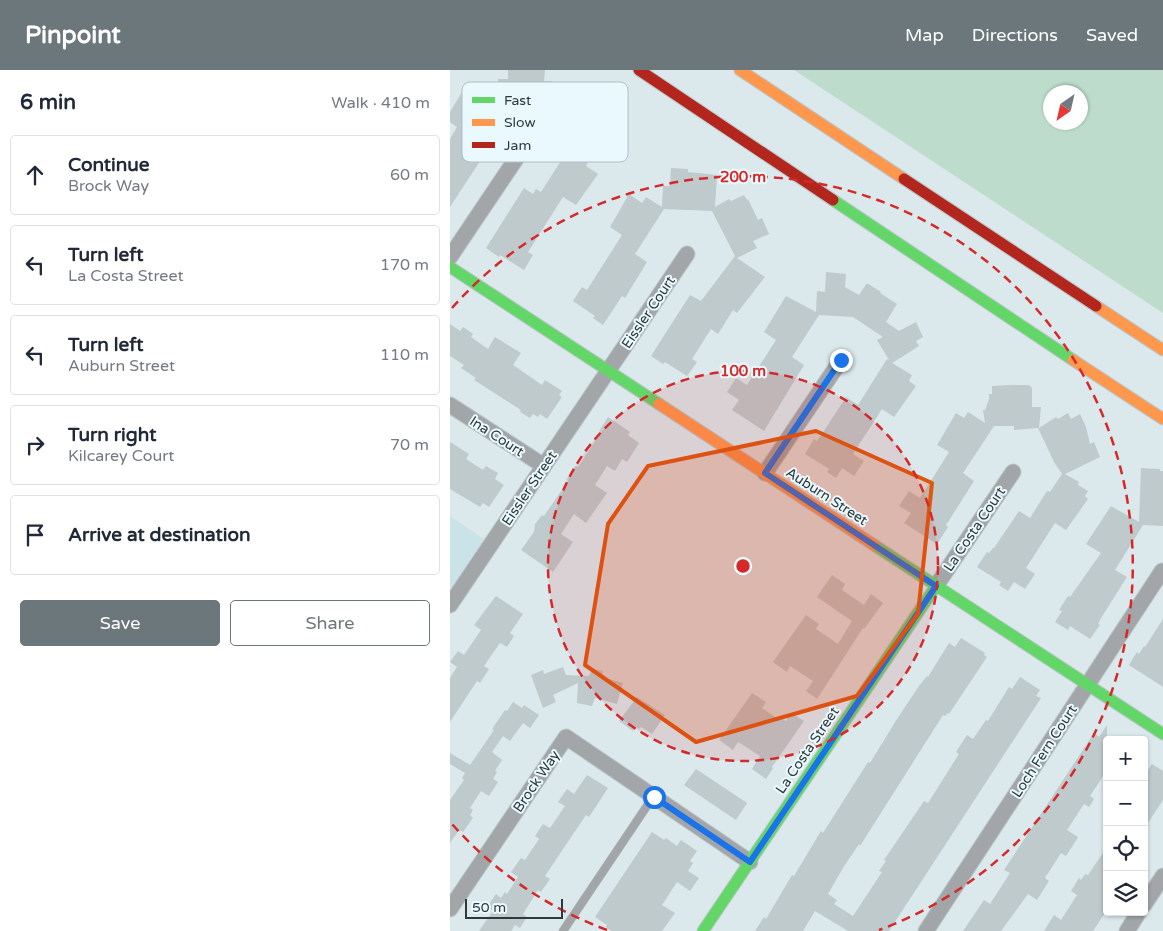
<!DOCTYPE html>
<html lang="en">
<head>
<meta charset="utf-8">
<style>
  body { margin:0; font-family:"Varela Round",sans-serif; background:#f6f6f7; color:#1f2937 }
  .controls { position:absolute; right:15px; bottom:15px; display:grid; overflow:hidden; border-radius:5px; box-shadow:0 1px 4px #0004 }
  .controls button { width:45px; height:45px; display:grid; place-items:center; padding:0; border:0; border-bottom:1px solid #e0e1e3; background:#fff; color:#1f2937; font:25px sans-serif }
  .compass { position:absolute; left:593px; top:15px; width:45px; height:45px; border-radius:50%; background:#fff; box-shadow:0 1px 4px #0004; rotate:214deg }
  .scale { position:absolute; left:15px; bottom:12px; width:98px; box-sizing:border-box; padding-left:5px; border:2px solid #2f393c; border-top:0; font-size:14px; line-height:18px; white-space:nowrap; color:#2f393c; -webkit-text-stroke:4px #e9f9fd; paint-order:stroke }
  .stop { position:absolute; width:15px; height:15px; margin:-11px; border:4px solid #1a73e8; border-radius:50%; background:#fff }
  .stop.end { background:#1a73e8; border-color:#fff; box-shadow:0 1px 5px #0008 }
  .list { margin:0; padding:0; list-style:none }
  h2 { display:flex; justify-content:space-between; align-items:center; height:65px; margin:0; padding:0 20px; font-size:21px }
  h2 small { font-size:16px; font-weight:400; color:#747a83 }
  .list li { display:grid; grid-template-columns:32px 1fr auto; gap:15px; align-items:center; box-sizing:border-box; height:80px; margin:0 10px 10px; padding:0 10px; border:1px solid #e0e1e3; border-radius:5px }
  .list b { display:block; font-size:19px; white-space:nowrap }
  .list p { margin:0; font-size:16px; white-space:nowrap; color:#747a83 }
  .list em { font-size:16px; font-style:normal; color:#747a83 }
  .actions { display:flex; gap:10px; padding:15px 20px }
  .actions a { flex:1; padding:11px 0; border:1px solid #6b777a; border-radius:5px; text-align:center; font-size:18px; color:#6b777a }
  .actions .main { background:#6b777a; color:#fff }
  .icon { flex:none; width:28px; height:28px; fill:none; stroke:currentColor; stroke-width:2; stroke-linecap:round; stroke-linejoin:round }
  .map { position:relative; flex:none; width:713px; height:861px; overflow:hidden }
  header { display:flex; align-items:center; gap:30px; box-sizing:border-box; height:70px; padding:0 25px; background:#6b777a; color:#fff }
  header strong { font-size:24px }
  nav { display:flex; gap:28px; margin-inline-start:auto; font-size:18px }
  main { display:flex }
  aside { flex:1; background:#fff }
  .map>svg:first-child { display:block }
  .built { fill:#c9e3e8 }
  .green { fill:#bddccb; fill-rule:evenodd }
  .building { fill:#becacb }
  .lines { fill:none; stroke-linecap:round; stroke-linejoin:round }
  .lane-casing { stroke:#bac5c8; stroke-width:9 }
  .street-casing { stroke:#bac5c8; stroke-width:17 }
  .fast-casing { stroke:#bac5c8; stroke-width:13 }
  .slow-casing { stroke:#bac5c8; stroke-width:13 }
  .jam-casing { stroke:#bac5c8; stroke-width:13 }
  .lane { stroke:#a2a6a8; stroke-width:8 }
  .street { stroke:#a2a6a8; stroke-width:15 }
  .fast { stroke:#63d668; stroke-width:11 }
  .slow { stroke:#ff974d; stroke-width:11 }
  .jam { stroke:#b3261e; stroke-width:11 }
  .route { stroke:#1a73e8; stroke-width:6 }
  .marked { fill:#df570e; fill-opacity:0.2; stroke:#df570e; stroke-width:4; stroke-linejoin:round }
  .ring { fill:none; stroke:#d62828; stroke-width:2.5; stroke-dasharray:9 6 }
  .labels { text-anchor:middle; stroke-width:4; stroke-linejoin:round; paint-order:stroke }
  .street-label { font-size:14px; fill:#2f393c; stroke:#e9f9fd }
  .key { fill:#e9f9fd; stroke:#b1bfc3; stroke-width:1 }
  .key-label { font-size:14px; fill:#2f393c }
  .centre { fill:#d62828; stroke:#e9f9fd; stroke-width:2.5 }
  .ring-label { font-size:15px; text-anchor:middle; font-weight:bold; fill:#d62828; stroke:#e9f9fd; stroke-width:4; stroke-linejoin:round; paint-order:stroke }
</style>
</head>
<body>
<header>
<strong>Pinpoint</strong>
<nav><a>Map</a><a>Directions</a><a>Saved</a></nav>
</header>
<main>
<aside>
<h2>6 min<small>Walk · 410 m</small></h2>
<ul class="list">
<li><svg class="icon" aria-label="ahead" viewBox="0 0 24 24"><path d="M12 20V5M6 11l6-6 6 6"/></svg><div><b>Continue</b><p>Brock Way</p></div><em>60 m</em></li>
<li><svg class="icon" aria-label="left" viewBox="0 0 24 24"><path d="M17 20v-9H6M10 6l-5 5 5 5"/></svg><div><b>Turn left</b><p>La Costa Street</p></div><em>170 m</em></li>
<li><svg class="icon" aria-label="left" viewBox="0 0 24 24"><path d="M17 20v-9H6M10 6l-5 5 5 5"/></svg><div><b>Turn left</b><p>Auburn Street</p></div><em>110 m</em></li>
<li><svg class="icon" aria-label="right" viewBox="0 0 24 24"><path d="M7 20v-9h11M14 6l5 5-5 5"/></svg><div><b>Turn right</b><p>Kilcarey Court</p></div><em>70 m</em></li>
<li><svg class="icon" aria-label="arrive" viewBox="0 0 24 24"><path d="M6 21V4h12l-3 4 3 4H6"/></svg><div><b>Arrive at destination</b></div></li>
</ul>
<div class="actions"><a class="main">Save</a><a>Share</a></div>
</aside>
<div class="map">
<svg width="713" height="861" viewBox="0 0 713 861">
  <rect width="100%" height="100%" fill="#dbe9ed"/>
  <path class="built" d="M0,446l34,23 -34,50z"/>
  <path class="green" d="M344,0h369v243zM600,22h30v30h-30z"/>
  <g class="building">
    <path d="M58,0h37l-1,11h8l-2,21 20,-10 3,7 14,-7 8,20 3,-1 7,15 -16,7 4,8 -21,7 17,12 -3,6 12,8 -22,31 -13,-8 -35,55 5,3 -9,15 -24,-15 -1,2 -13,-9 38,-60 9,6 3,-5 5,3 29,-45 -21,-43 -49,-2 -29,45 13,8 -34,52v-68l7,-12 -7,-5v-10l15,-25 13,8 4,-6 16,10v-20h10z"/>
    <path d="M221,98l17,1v3l29,3 -2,32 14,-8 2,2 13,-6 3,5 1,-1 10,21 4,-2 7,16 -16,7 4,7 -20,10 28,19 -28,36 -4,-3 -15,24 -7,-5 -19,30 5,3 -10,14 -22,-14 -2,2 -12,-8 39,-61 11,6 34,-45 -23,-45 -48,-2 -29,45 12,8 -22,36 -3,-2 -19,29 -10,-7 2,-2 -22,-15 9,-14 5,3 35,-55 -12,-8 19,-33 13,9 4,-6 16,10 1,-21h7z"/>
    <path d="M376,202l20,2 -1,13 14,8 8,-12 14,9 -1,1 17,11 -11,18 13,9 17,-9 7,15 -7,4 3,5 -27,17 20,12 -3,6 7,5 -22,31 -12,-8 -29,45 11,7 -10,15 -12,-8 -6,10 -9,-6 2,-3 -24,-15 9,-15 3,2 5,-7 24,-37 12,8 29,-46 2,1 -12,-20 6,-3 -30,-20 -34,-2 -27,42 12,8 -40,66 -32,-21 7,-10 -12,-8 9,-14 11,7 29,-45 -12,-8 22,-36 30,16 1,-21 8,1z"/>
    <path d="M0,254l10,7 3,-4 10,7 -2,3 17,12 7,-12 26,16 -8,12 29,20 3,-5 17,11 -3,4 3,2 -15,22 -7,-5 -2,3 -5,-3 -3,4 -10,-6 1,-2 -47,-30 2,-2 -15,-10 3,-3 -14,-9z"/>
    <path d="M562,315h17l3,3v19h9l-2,21 17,-11 2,2 10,-6 3,6 9,-5 6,13 4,17 4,-2 6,15 -35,17 14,8 -1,3 10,6 -3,5 3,3 -22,31 -11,-7 -29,45 9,6 -10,15 -11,-7 -6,9 -9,-6 2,-3 -24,-15 10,-15 2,1 4,-5h1l25,-37 11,7 17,-27 3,1 12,-18 -8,-12 -16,-34 -24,2v-4h-20l-31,47 11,8 -24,38 -4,6 2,2 -11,17 -33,-21 7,-10 -12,-7 10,-15 11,7 29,-46 -12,-7 19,-32 8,5 4,-6 17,11 -2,-13h2l4,-11v-5h3v-8z"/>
    <path d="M158,347l22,15 -2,3 11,8 -12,19 -5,-3 -7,12 -8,-5 -12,19 12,8 -21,30 -12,-9 -13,20 12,8 -20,30 -32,-22 13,-18 1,-8 7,-9 2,1 24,-35 -2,-1 9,-14 3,1 23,-35 -2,-1z"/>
    <path d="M0,372l19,12 -3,5 17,11 3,-4 12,7 -3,6 9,6 -15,22 -6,-4 -3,4 -30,-18z"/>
    <path d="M691,398l19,1v2h3v55l-20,-1 -28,45 12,7 -26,41 -3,6 2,1 -10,14 -20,-13 -2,4 -13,-8 7,-11 -3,-1 9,-14 2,1 31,-44 -15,-9 25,-38 28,16z"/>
    <path d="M382,505l13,9 -3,6 22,15 7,-11 12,9 -19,26 -1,-1 -46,71 -11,-8 7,-10 -23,-15 -3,6 -14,-10 33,-47 13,9 -3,5 22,15 14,-23 -35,-24z"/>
    <path d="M46,526l27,18 -13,19 4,3 -7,11 -7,-4 -16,23 5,3 -9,14 -3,-2 -27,41v-44l7,-11 -7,-5 8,-11 6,4 17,-25 -7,-5z"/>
    <path d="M713,549v68l-34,-22 8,-13 2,2 5,-8 1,1z"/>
    <path d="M511,568l24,15 -1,2 3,2 -38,57 -2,-1 -1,3 -3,-1 -83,131 -1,-2 -16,24 -15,26 9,6 -3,4 19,12 29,-44 -3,-1 7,-10 -2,-1 40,-59 4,2 31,-49 -3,-2 11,-17 6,4 13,-19 2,1 21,-34 3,2 8,-12 20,13 -4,6 5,2 -152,233h-41l-33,-20 -12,20h-48l9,-14 2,2 26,-44 2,1 27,-45 2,2 45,-71 2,1 27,-44 22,-33 8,-10 1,1 21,-34 6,4z"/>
    <path d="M113,597l3,8 23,1 3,-7 11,2 -1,6 21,6 -6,21 -22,-6 -3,8 -15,-3 1,-20 -25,12 3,7 -13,6 -12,-33 12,-5 1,4z"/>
    <path d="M302,623l14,9 -4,6 16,11 1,-2 7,4 5,-8 13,8 -32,46 1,1 -7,11 -14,-10 8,-13 -22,-14 -5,8 -14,-10z"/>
    <path d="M187,627l28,18 -13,19 -11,-7 -2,2 -3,-2 -3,4 -14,-10z"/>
    <path d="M63,632l9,6 2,-3 15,10 -9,13 -7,-5 -13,18 -7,-5 -11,16 10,8 -7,11 2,1 -4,7 5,3 -9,14 -8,-5 -11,17 3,2 -3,5 3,3 -10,14 -4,-2 -9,13v-43l14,-20 -2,-2 3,-5 -15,-9v-11l20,12 24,-35 -2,-1 13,-19 2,1z"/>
    <path d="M657,655v45l-17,26 4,3 -5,8 -5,-3 -17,26 11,7 -1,2 -11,17 -5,-3 -16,25 4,3 -12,19 -9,-6 -27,37h-38l21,-31 6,4 20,-31 -6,-3 90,-137 5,4z"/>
    <path d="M702,694l11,7v29l-19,29v-53z"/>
    <path d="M246,699l51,34 -11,17 -52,-35z"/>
    <path d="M137,705l21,13 -19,29 -3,-2 -41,61 5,3 -9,13 -3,-2 -15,24 4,3 -7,11 -5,-3 -4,6h-32l14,-20 -6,-4 9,-13 5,4 4,-6 2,2 11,-17 -7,-5 10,-14 4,2 14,-21 -4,-3 8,-12 7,4 15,-22 -7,-4 9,-13 7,5z"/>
    <path d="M202,762l12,8 2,-2 11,8 4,-6 16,11 -7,10 3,2 -5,8 11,7 -9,13 -13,-9 -15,23 13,8 -13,18h-51l-5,-4 1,-2 -12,-8z"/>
    <path d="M657,777v63l-14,21h-49l10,-16 7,5 16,-25 -6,-4 8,-13 2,2 4,-6 3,1z"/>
  </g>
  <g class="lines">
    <defs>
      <path id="lane" d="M113,861l90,-134"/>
      <g id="street">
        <path d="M0,187l74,-110"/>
        <path d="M0,335l94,61"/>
        <path d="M315,403l76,-113"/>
        <path d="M486,516l77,-114"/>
        <path d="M0,535l237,-351"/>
        <path d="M694,835l19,-29"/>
        <path d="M0,839l116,-172 184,125"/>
        <path d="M476,861l236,-360"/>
        <path d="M677,861l12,-19"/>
      </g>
      <g id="fast">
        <path d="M383,130l240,160"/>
        <path d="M0,197l209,137"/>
        <path d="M424,475l289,189"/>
        <path d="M253,861l233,-345"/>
      </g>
      <g id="slow">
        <path d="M290,0l164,109"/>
        <path d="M646,236l67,44"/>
        <path d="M623,290l90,59"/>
        <path d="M209,334l215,141"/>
      </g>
      <g id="jam">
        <path d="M189,0l194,130"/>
        <path d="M454,109l192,127"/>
      </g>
    </defs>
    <use href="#lane" class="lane-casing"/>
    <use href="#street" class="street-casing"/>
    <use href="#fast" class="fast-casing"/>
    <use href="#slow" class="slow-casing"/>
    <use href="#jam" class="jam-casing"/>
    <use href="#lane" class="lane"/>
    <use href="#street" class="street"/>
    <use href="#fast" class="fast"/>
    <use href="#slow" class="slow"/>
    <use href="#jam" class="jam"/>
  </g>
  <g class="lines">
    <path class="route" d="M204,727l96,65 186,-276 -171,-113 76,-113"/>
  </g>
  <path class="marked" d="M366,361l116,52 -14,131 -61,82 -161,46 -111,-77 23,-141 40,-58z"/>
  <circle cx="293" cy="496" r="195" fill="#d62828" fill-opacity=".12"/>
  <g class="ring">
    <circle cx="293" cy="496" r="195"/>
    <path d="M157 860A389 389 0 0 1 2 754M2 238A389 389 0 1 1 429 860"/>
  </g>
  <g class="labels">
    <g class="street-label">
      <text transform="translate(198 242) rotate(-56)" y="5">Eissler Court</text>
      <text transform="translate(47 366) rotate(33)" y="5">Ina Court</text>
      <text transform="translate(79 418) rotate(-56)" y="5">Eissler Street</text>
      <text transform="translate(377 426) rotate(33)" y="5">Auburn Street</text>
      <text transform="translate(524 459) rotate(-56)" y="5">La Costa Court</text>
      <text transform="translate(357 680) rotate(-56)" y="5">La Costa Street</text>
      <text transform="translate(594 681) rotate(-57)" y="5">Loch Fern Court</text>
      <text transform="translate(86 711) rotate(-56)" y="5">Brock Way</text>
    </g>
  </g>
  <rect x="12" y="12" width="166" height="80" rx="8" class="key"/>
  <rect x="22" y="27" width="23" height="6" fill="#63d668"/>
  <rect x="22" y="49" width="23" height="7" fill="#ff974d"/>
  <rect x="22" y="72" width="23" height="6" fill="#b3261e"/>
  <g class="key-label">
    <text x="54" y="35">Fast</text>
    <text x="54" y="57">Slow</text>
    <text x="54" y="80">Jam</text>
  </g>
  <circle cx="293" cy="496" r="8" class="centre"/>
  <g class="ring-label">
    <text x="293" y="112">200 m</text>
    <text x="293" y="306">100 m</text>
  </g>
</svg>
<div class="controls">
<button>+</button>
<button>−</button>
<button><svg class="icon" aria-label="locate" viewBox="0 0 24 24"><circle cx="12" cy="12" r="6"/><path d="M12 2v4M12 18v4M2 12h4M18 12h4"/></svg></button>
<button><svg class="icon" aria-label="layers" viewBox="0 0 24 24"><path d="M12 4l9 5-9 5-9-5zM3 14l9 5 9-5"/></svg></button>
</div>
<svg class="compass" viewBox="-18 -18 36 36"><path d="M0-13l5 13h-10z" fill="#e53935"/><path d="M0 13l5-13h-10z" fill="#747a83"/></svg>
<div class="scale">50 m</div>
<div class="stop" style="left:204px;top:727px"></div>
<div class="stop end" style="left:391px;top:290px"></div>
</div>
</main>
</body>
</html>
